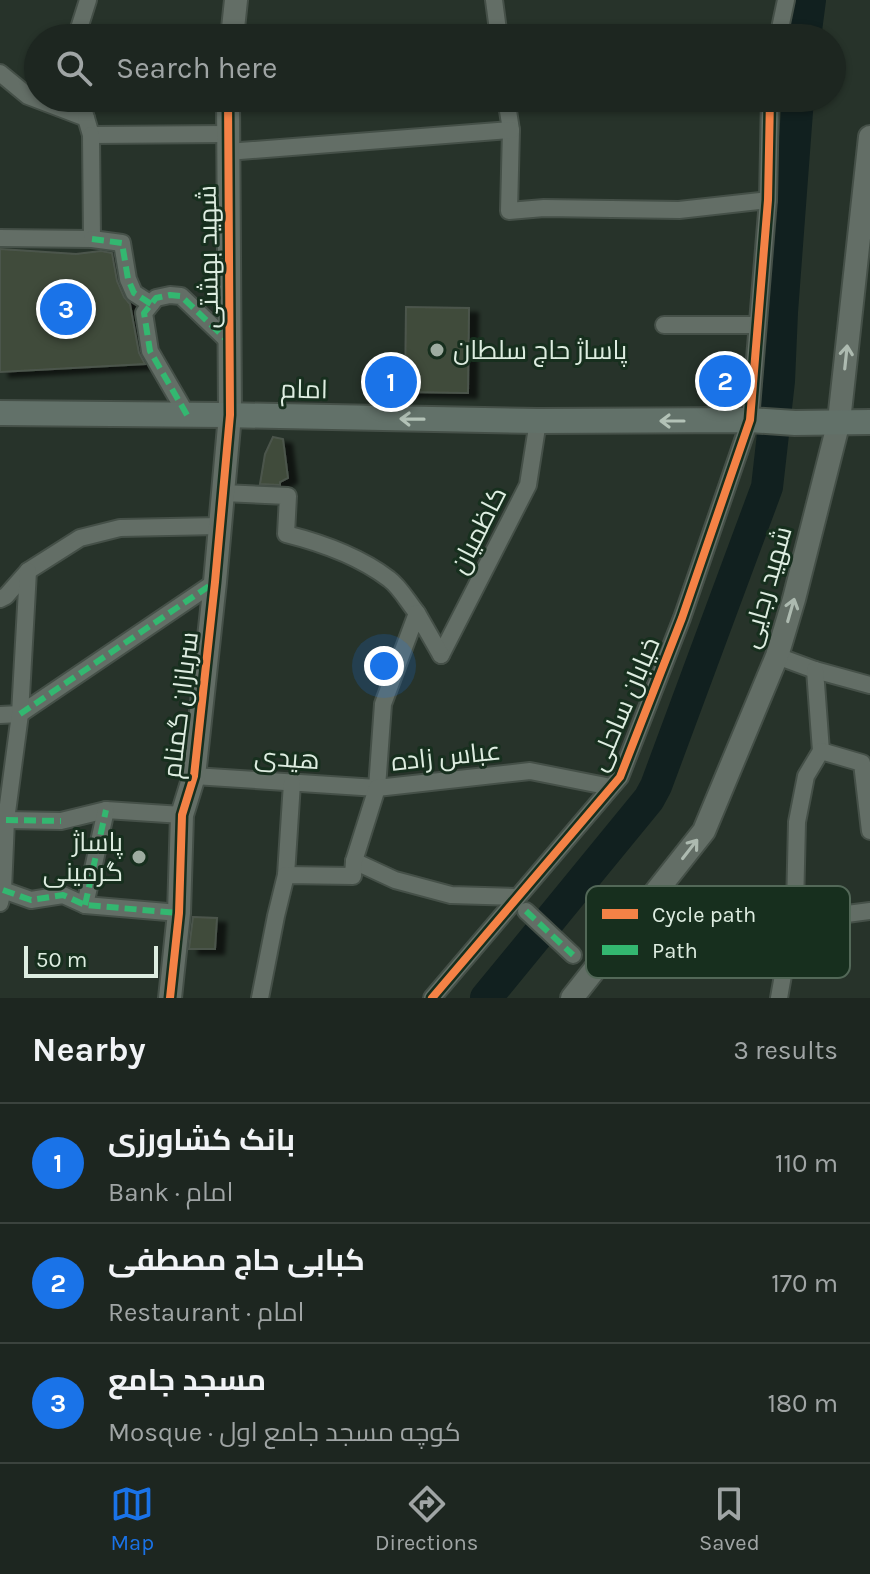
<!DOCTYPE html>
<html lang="en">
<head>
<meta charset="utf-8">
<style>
  body { margin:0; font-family:Karla,Cairo,sans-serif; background:#2a322d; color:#f1f3f6 }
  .scale { position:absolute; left:24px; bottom:20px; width:134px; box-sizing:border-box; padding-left:8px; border:4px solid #deede1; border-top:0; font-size:22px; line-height:28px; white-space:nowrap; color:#deede1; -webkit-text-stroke:6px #172f1e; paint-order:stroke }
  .you { position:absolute; left:384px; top:666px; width:28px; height:28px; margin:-20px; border:6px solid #fff; border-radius:50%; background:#1a73e8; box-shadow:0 0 0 12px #1a73e833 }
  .badge { display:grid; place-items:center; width:52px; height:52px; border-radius:50%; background:#1a73e8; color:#fff; font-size:26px; font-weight:700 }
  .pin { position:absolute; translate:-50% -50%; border:4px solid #fff; box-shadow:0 2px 8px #0006 }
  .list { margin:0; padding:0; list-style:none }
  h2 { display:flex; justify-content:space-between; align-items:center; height:104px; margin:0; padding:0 32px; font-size:34px }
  h2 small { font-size:26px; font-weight:400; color:#a0a5a5 }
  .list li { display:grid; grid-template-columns:52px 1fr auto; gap:24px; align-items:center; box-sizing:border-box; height:120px; padding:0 32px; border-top:2px solid #3b433e }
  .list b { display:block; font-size:30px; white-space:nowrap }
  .list p { margin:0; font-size:26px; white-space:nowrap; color:#a0a5a5 }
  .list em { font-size:26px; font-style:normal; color:#a0a5a5 }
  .icon { flex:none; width:44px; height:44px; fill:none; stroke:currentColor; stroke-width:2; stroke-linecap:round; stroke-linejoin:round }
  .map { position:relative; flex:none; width:870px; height:998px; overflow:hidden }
  .search { position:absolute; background:#1d2620; box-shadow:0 2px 6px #0004; left:24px; right:24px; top:24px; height:88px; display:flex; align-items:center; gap:20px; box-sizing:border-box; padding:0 28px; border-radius:44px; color:#a0a5a5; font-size:30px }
  .sheet { height:464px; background:#1d2620 }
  nav { display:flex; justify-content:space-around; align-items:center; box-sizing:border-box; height:112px; border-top:2px solid #3b433e; background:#1d2620; font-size:22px; color:#a0a5a5 }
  nav a { display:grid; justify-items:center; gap:4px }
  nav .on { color:#1a73e8 }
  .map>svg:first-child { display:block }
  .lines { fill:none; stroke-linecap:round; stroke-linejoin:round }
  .river { stroke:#11201f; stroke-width:32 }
  .building { fill:#404c3a; stroke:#4c554c; stroke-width:2; filter:url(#shadow) }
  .street-casing { stroke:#455048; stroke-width:20 }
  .secondary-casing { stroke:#455048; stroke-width:26 }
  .primary-casing { stroke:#455048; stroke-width:28 }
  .street { stroke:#636e66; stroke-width:16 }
  .secondary { stroke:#636e66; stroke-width:22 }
  .primary { stroke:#627169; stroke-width:24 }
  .quiet { stroke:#33b770; stroke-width:6; stroke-dasharray:12 6; stroke-linecap:butt }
  .cycleway-casing { stroke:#172f1e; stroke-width:13 }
  .cycleway { stroke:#f48246; stroke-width:8 }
  .oneway { stroke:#adbab0 }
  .oneway2 { stroke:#b3c2b7 }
  .poi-dot { fill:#9eaca1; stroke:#172f1e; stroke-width:3 }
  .labels { text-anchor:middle; stroke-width:6; stroke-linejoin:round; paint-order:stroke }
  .street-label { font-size:26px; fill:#deede1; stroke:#172f1e }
  .poi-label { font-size:26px; fill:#deede1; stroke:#172f1e; text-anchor:start }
  .key { fill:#172f1e; stroke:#536858; stroke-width:2 }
  .key-label { font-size:22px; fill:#deede1 }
</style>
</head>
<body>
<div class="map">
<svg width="870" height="998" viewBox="0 0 870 998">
  <defs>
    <filter id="shadow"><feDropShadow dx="9" dy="5" stdDeviation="2" flood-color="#0009"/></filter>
  </defs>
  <rect width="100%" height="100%" fill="#27332a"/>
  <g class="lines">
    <g class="river">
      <path d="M805,38l5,-38"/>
      <path d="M486,998l163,-199 7,-13 111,-299 12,-106 3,-69 16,-214"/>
    </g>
  </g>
  <g class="building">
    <path d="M0,249l76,5 25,-3 11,2 5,28 7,16 6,7 9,49 6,11 -145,8z"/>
    <path d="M406,307l63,1 -1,85 -63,-1z"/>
    <path d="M735,364l4,30 -26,2v-29z"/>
    <path d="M273,437l10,2 5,39 -8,4v3l-20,-1 5,-30z"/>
    <path d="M193,917l24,1 -2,31h-26z"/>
  </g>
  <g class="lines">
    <defs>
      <g id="street">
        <path d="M494,0l5,38"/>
        <path d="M76,38l12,-38"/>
        <path d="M778,38l8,-38"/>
        <path d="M0,73l28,23 58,22 -6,-20"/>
        <path d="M506,98l5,32 -2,81 35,-3 135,2 89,-10"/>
        <path d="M86,118l5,17 137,-1"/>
        <path d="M227,152l284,-22"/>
        <path d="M0,238l92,1 -1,-104"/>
        <path d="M92,239l30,4 6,36 6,14 17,11"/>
        <path d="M664,325h93"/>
        <path d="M187,415l-37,-64 -6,-38 12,-15 14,-3 11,1 48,46"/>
        <path d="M223,493l65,3 -2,38c36,9 73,22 103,45 11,8 19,23 28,34"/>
        <path d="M0,599l6,-3 22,-25 52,-33 40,-10 99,-2"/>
        <path d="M441,655l87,-170 10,-64"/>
        <path d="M777,656l38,14 55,15"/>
        <path d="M815,670l6,81"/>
        <path d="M0,715l20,-1 195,-132"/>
        <path d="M194,776l183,12 6,-84 34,-91 24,42"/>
        <path d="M6,820l55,1 45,-11 76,5"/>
        <path d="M354,861l41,19 56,15 66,2"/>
        <path d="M286,875l6,-92"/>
        <path d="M3,890l28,10 32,-5 22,10 94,8"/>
        <path d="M0,903l3,-13 3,-70 14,-106 8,-143"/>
        <path d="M85,905l21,-95"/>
        <path d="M795,907l22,11 53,-7"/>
        <path d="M526,911l47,44"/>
        <path d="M260,998l16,-82 10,-41 67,1 1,-15 23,-73 153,-17 81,16"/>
        <path d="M432,998l188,-221 62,-159 68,-198 18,-220 2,-102"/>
        <path d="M779,998l16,-91 2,-85 9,-46 15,-25 41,12 8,68"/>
      </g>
      <g id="secondary">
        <path d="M232,38l4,-38"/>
        <path d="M170,998l9,-85 3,-98 12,-39 21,-194 15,-167 -2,-317"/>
        <path d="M572,998l132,-167 73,-175 17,-57 45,-178 31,-284"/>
      </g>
      <path id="primary" d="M0,413l223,2 315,6 212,-1 45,3 75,-1"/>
    </defs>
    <use href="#street" class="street-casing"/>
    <use href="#secondary" class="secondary-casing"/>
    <use href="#primary" class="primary-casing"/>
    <use href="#street" class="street"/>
    <use href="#secondary" class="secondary"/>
    <use href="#primary" class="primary"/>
    <g class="quiet">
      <path d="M92,239l30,4 6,36 6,14 17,11"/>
      <path d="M187,415l-37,-64 -6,-38 12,-15 14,-3 11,1 48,46"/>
      <path d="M20,714l195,-132"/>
      <path d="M6,820l55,1"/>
      <path d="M3,890l28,10 32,-5 22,10 94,8"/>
      <path d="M85,905l21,-95"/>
      <path d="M526,911l47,44"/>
    </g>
    <defs>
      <g id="cycleway">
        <path d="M170,998l9,-85 3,-98 12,-39 21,-194 15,-167 -2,-317"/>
        <path d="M432,998l188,-221 62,-159 68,-198 18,-220 2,-102"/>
      </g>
    </defs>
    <use href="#cycleway" class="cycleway-casing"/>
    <use href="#cycleway" class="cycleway"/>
  </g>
  <defs><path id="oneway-shaft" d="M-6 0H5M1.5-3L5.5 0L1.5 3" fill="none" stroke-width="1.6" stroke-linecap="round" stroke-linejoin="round" transform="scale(2)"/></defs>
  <g class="oneway">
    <use href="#oneway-shaft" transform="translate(846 357) rotate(-84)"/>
    <use href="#oneway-shaft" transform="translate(791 610) rotate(-74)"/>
    <use href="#oneway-shaft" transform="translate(690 849) rotate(-52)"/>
  </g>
  <g class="oneway2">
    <use href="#oneway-shaft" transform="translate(412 419) rotate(-179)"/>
    <use href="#oneway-shaft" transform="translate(672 421) rotate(180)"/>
  </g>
  <g class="poi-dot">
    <circle cx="437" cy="350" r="8"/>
    <circle cx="139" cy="857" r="8"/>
  </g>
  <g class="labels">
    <g class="street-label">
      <text transform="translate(208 257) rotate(-91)" y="9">شهید بهشتی</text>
      <text transform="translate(304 389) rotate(1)" y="9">امام</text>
      <text transform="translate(478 530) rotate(-63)" y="9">کاظمیان</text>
      <text transform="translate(766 587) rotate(-74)" y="9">شهید رجایی</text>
      <text transform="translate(624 704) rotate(-67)" y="9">خیابان ساحلی</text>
      <text transform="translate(180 705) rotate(-83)" y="9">سربازان گمنام</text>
      <text transform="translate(446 756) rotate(-6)" y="9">عباس زاده</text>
      <text transform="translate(287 758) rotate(4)" y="9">هیدی</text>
    </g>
    <g class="poi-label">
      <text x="453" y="359">پاساژ حاج سلطان</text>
      <text x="123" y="851" text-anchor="end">پاساژ<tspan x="123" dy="30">گرمینی</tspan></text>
    </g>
  </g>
  <rect x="586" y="886" width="264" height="92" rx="12" class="key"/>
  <rect x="602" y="909" width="36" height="10" fill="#f48246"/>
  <rect x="602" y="945" width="36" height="10" fill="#33b770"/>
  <g class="key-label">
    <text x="652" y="922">Cycle path</text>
    <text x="652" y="958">Path</text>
  </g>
</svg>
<div class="scale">50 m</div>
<div class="you"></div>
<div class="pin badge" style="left:391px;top:382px">1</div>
<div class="pin badge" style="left:725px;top:381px">2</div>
<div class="pin badge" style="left:66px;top:309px">3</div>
<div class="search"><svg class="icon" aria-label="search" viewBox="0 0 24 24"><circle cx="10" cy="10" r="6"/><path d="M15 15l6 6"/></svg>Search here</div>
</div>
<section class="sheet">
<h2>Nearby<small>3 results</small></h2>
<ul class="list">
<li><span class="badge">1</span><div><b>بانک کشاورزی</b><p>Bank · امام</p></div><em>110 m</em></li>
<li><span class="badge">2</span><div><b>کبابی حاج مصطفی</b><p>Restaurant · امام</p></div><em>170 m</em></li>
<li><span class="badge">3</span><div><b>مسجد جامع</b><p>Mosque · کوچه مسجد جامع اول</p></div><em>180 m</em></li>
</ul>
</section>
<nav>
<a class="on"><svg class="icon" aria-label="map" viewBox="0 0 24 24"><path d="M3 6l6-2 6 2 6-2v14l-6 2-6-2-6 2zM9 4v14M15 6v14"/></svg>Map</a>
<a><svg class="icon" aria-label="directions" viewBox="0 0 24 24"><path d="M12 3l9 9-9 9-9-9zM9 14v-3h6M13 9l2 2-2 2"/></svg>Directions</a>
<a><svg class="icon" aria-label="saved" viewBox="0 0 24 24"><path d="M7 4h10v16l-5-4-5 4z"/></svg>Saved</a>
</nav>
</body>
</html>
